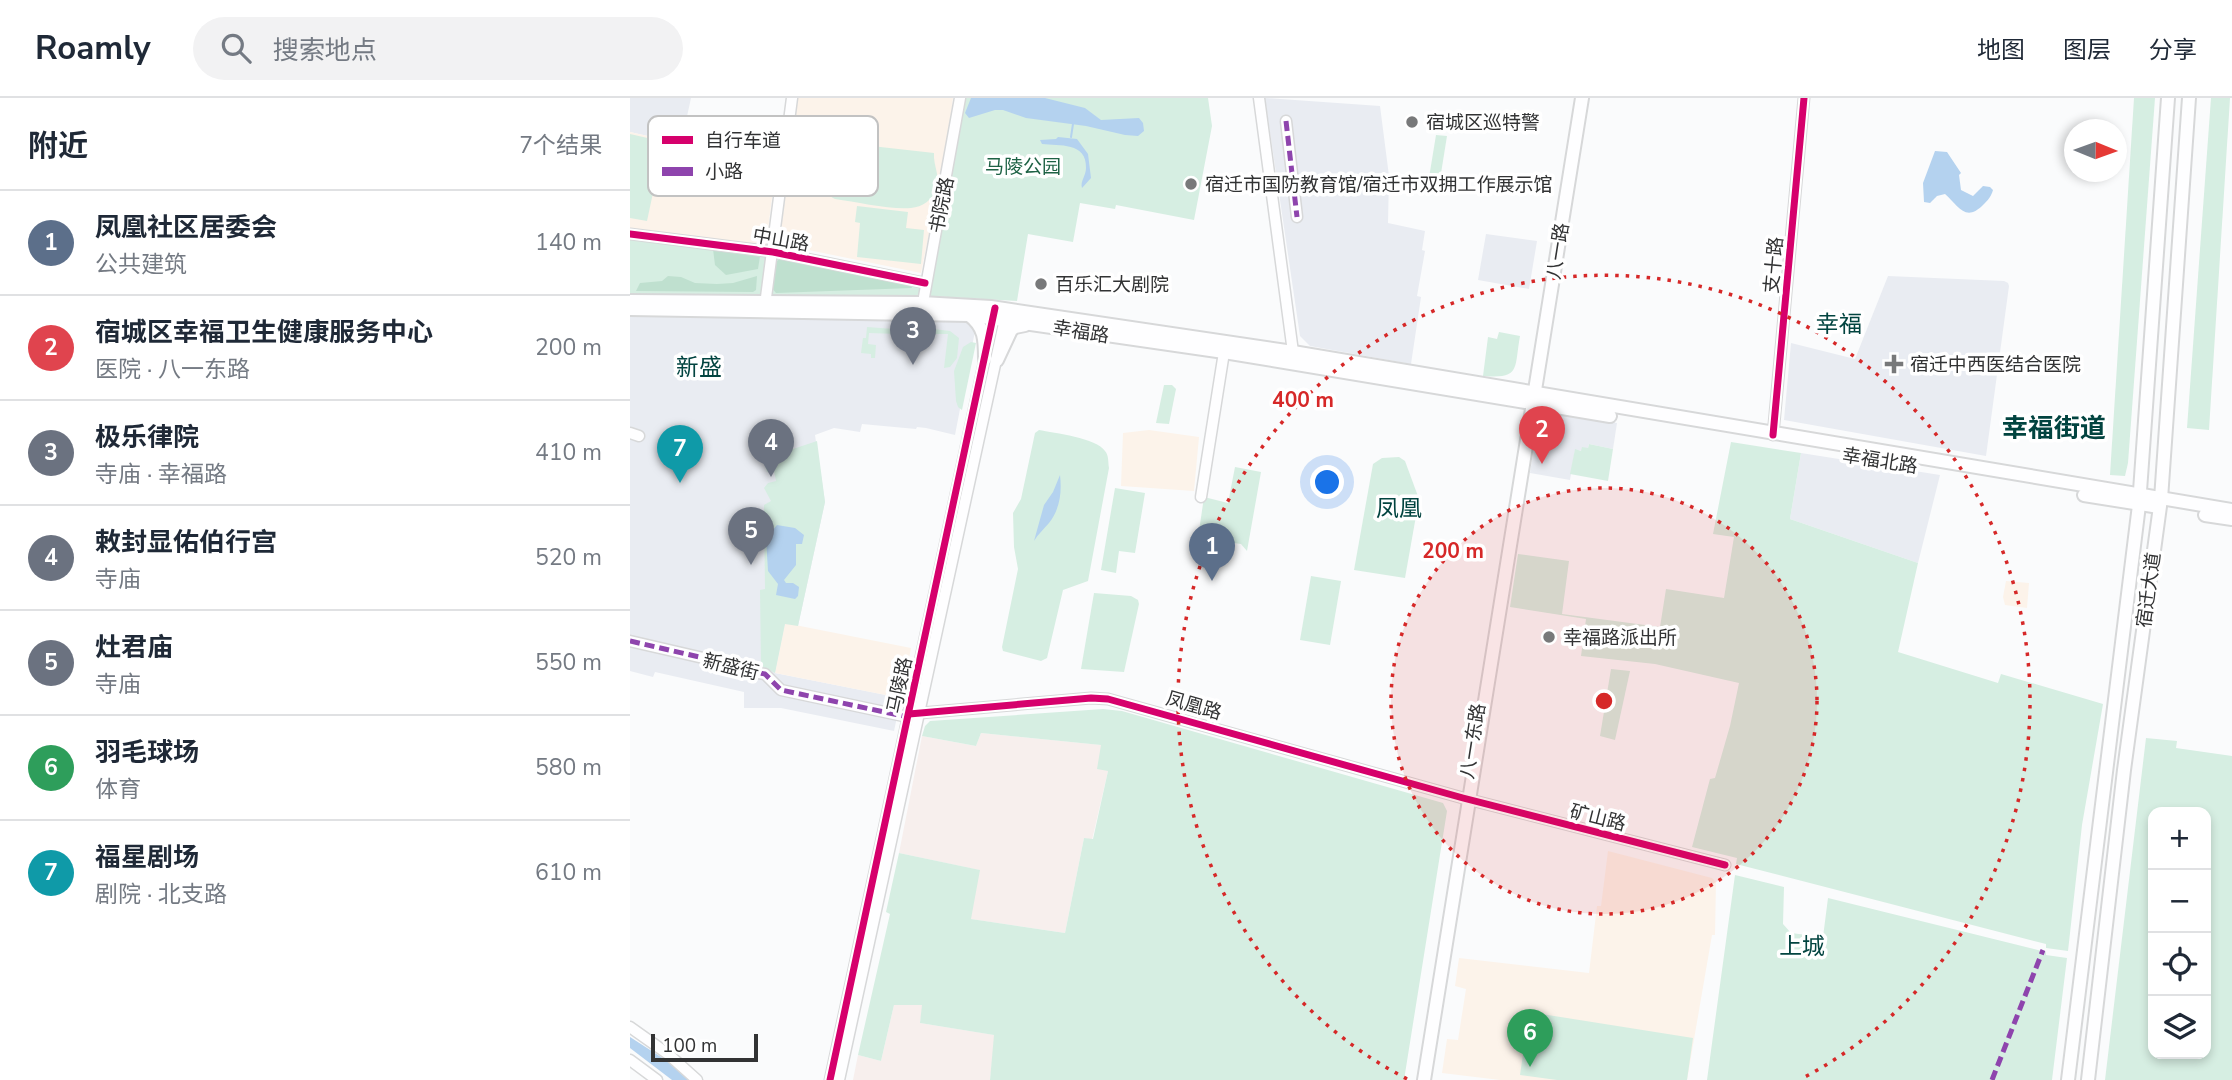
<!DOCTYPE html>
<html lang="zh">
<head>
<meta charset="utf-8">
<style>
  body { margin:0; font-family:"Nunito Sans","Noto Sans SC",sans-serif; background:#f2f2f3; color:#1f2937 }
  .controls { position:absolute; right:21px; bottom:21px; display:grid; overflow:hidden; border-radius:14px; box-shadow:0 4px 10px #0003 }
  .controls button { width:63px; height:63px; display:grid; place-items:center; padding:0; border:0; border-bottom:2px solid #e0e1e3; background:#fff; color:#1f2937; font:35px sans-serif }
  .compass { position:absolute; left:1434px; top:21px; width:63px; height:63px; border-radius:50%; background:#fff; box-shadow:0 4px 10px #0003; rotate:91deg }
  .scale { position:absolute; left:21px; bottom:18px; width:107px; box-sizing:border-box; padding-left:7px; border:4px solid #323334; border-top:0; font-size:19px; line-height:24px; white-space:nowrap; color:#323334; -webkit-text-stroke:5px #fff; paint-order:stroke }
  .you { position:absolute; left:698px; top:385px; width:24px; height:24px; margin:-18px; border:5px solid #fff; border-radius:50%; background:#1a73e8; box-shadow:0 0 0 10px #1a73e833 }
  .badge { display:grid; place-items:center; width:46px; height:46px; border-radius:50%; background:#0f766e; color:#fff; font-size:23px; font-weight:700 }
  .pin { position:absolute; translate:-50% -58px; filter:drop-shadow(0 2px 4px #0008) }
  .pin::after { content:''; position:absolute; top:37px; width:24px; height:21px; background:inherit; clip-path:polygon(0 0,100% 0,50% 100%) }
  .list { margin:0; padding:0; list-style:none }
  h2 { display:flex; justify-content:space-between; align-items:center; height:91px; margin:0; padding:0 28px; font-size:30px }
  h2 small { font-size:23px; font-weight:400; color:#747a83 }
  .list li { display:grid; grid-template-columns:46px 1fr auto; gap:21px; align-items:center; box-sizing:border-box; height:105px; padding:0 28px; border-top:2px solid #e0e1e3 }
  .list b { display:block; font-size:26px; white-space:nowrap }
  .list p { margin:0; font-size:23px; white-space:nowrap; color:#747a83 }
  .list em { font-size:23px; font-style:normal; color:#747a83 }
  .icon { flex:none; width:38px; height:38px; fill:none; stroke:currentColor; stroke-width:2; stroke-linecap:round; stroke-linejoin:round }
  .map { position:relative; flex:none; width:1602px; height:982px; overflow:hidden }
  header { display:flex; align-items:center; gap:42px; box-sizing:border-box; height:98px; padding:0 35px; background:#fff; border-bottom:2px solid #e0e1e3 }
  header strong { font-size:33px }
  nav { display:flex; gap:38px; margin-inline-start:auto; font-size:24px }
  .search { width:490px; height:63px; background:#f2f2f3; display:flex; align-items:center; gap:18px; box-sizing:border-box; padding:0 24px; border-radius:38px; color:#747a83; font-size:26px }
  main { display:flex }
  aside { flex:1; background:#fff }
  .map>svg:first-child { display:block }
  .built { fill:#e9ecf2 }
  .industrial { fill:#f7efed }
  .education { fill:#fcf3ea }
  .green { fill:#d6eee2; fill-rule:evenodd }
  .forest { fill:#bfe0cf }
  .water { fill:#b4d2ef }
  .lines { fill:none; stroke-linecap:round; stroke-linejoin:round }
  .stream { stroke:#b4d2ef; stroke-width:2 }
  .minor-casing { stroke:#d7d8d9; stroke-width:13 }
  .major-casing { stroke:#d7d8d9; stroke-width:16 }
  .minor { stroke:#fefeff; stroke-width:10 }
  .major { stroke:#fefeff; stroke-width:12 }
  .quiet { stroke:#8e44ad; stroke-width:5; stroke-dasharray:10 5; stroke-linecap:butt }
  .cycleway-casing { stroke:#fff; stroke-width:11 }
  .cycleway { stroke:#d6006c; stroke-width:7 }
  .ring { fill:none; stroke:#d62828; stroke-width:3.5; stroke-dasharray:3.5 7 }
  .poi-dot { fill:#78797a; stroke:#fff; stroke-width:2.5 }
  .labels { text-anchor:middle; stroke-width:7; stroke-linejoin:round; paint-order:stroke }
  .poi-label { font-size:19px; fill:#323334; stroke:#fff; text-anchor:start }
  .park-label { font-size:19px; fill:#1e6245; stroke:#fff }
  .street-label { font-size:19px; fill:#323334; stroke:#fff }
  .quarter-label { font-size:23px; fill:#024440; stroke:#fff }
  .district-label { font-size:26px; font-weight:bold; fill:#024440; stroke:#fff }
  .key { fill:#fff; stroke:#c2c2c2; stroke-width:2 }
  .key-label { font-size:19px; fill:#323334 }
  .centre { fill:#d62828; stroke:#fff; stroke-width:3.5 }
  .ring-label { font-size:21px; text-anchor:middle; font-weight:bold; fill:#d62828; stroke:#fff; stroke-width:7; stroke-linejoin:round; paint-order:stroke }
</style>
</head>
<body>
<header>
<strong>Roamly</strong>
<div class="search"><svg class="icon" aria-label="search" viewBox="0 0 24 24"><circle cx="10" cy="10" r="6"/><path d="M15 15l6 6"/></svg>搜索地点</div>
<nav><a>地图</a><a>图层</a><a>分享</a></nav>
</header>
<main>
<aside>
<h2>附近<small>7个结果</small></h2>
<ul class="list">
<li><span class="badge" style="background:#5c6f8a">1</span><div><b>凤凰社区居委会</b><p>公共建筑</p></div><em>140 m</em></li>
<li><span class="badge" style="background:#e0444e">2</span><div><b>宿城区幸福卫生健康服务中心</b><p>医院 · 八一东路</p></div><em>200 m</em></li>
<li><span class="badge" style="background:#6b7280">3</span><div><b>极乐律院</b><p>寺庙 · 幸福路</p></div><em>410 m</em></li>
<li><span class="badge" style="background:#6b7280">4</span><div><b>敕封显佑伯行宫</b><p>寺庙</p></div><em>520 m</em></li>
<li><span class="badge" style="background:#6b7280">5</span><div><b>灶君庙</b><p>寺庙</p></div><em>550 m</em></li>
<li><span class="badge" style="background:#2e9e5b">6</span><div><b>羽毛球场</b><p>体育</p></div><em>580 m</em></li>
<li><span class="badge" style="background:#0f9aa8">7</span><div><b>福星剧场</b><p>剧院 · 北支路</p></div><em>610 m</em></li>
</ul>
</aside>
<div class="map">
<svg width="1602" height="982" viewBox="0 0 1602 982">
  <rect width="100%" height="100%" fill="#fafbfc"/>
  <g class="built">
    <path d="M0,0h61l-7,32 -11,-2 -3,13 -40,-9z"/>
    <path d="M635,0l115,8 9,70 -1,47 37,8 -3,19 3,1 -8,45 4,1 -10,67 -101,-18 -10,-10z"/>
    <path d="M856,136l51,7 -8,48 -51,-9z"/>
    <path d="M1258,178l116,5 4,2 1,3 -23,170 -202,-36 7,-77 64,16z"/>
    <path d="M315,217l25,3 5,13 -20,104 -29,-7 -9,-1 -1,2 -54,-5 -2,8 -26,-4 -19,7 10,67 -27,124 -13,-3 -10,50 126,25 -7,33 -113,-23h-37v-16l-89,-20 -2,5 -23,-6v-354z"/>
    <path d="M914,312l73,13 -4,26 -24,-5 -1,4 -6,3 -7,-1 -5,30 -40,-7 9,-60z"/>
    <path d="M1171,355l139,22 -22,88 -128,-44z"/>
  </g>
  <g class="industrial">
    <path d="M351,635l121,12 6,26 -16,69 -8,-2 -19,95 -95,-14 9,-49 -80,-17 23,-117 54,10z"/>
    <path d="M264,907h29l-3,18 75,12 -5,45h-137l5,-25 23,6z"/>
  </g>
  <g class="education">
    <path d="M168,0h155l-5,42 -27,133 -142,-29z"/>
    <path d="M61,22l35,8 -1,6 16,4 4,-13 14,4 -13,57 27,4 -7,56 -136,-18v-96l40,9 -8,33 18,2z"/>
    <path d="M519,332l50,7 -5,54 -73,-5 2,-53z"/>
    <path d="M1376,483l23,2 -2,25 -22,-3 -2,-8z"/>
    <path d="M155,525l126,25 -10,50 -126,-25z"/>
    <path d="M978,753l104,27 4,4 -1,53h-3l-25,145h-187l-58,-7 5,-34 11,1 8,-51 -11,-3 4,-28 130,15 8,-67h4z"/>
  </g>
  <g class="green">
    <path d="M333,0h245l4,28 -18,94 -78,-15 -1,4 -35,-6 -7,39 -45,-8 -11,67 -86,-5 -4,-3z"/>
    <path d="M1504,0h21l-27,365 -3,13 -15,-1z"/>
    <path d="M1581,0h19l-21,332 -22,-2z"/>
    <path d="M0,36l35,8 2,3 -7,29h-3l-10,47 -17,-3z"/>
    <path d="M806,37l11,1 -9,56 -11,-2z"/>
    <path d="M197,43l107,12c-1,13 7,23 2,36 -3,11 -14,18 -25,19 -20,2 -54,-6 -76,-9 -15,-7 -22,-26 -15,-42 4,-6 6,-8 7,-16z"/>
    <path d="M227,108l51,6 -2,16 18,2 -3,34 -64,-7 3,-34 -5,-1z"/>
    <path d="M0,138l137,19 154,30v4l-4,7 -287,-2z"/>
    <path d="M237,229l27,2 14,-2 9,4v13l-20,-2v-8l-28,-1 -1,11 8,1 -1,13h-4v-4l-10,-1 2,-15h3z"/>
    <path d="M295,230l25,3 9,7 -2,20 -7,9 -6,1 4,-34h-28z"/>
    <path d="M869,234l21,4c-6,33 1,43 -37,40l5,-39 9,2z"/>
    <path d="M341,244l5,1 -14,67 -4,-3 -2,-6 -2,-30 9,-24z"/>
    <path d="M534,287h8l4,4 -7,35 -13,-1z"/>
    <path d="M409,332c15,3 58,8 66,21 4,4 3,12 4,17l-21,113 -25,9 -16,68 -6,3 -38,-10 -1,-4 16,-78 -4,-22 -1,-34 8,-14 14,-66z"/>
    <path d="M187,343l8,61 -27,124 -13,-2 -10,49 -14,-7 -1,-76 5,-1 -1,-84 7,-4 -7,-13 4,-5 8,-2 -2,-10 -7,1 -2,-6 19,-14z"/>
    <path d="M1101,344l70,11 -11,66 128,44 -20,89 100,31 3,-9 102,30 -21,121 -14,126 -22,-3v-4l-310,-80 1,-6 -45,-11 18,-68 5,-1 15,-52 9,-43 -84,-19 -74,-8 5,-37 -76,-12 8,-53 51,7 -7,53 98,13 6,-38 58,9 10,-61 -21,-3z"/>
    <path d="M959,346l24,5 -5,32 -38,-7 5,-25 6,2 1,-4 6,1z"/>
    <path d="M769,359l6,4 14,38 -14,79 -51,-8 19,-106 9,-6z"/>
    <path d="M605,369l26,5 -14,79 -6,-7 -43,-6 6,-41 24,6z"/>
    <path d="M485,390l30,5 -10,60 -16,-2 -3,22 -15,-3z"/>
    <path d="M681,478l30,5 -11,64 -30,-5z"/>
    <path d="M464,495l37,3 7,4 1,4 -15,68 -43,-3z"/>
    <path d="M981,571l19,2 -15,69 -15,-4z"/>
    <path d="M473,611l19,2 321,92 4,8 -43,269h-414l4,-45 -74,-12 2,-18h-28l-13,56 -23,-6 32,-141 -4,-2 13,-59 81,17 -9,49 94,14 19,-95 9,1 15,-68 -11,-2 4,-24 -120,-12 -5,13 -54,-10 3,-10 5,-5z"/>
    <path d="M1516,640l31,3 -1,7 56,8v324h-127zM1576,714v242h-53v-242z"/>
    <path d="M1105,777l49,12 -1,37 8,9 32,4 5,-39 218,54v3l21,3 -15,122h-345z"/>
    <path d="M899,914l164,26 -6,42h-130l-37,-5z"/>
  </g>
  <g class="forest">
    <path d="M83,151l47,7 -2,13 -32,6 -11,-10z"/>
    <path d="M152,159l128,27 2,4 -136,5 -4,-5 4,-26z"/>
    <path d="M38,178l13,1 14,6 22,1 16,-1 24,-7 -1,14 -3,2 -117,-1 4,-8 22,-2z"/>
  </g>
  <g class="water">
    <path d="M341,0h74l40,10 16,12 38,-2 4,5 1,8 -6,5 -13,-1 -39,-9 -60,-8 -23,-8h-8l-26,8 -4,-5z"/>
    <path d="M428,39l19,2 11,15 3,24 -9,10c-2,-7 4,-12 4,-20 1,-26 -27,-22 -44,-24l-2,-4 16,-1z"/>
    <path d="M1305,53l12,1 14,21 -2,2 2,15 12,6 10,-10 7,1 3,3c-2,7 -5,10 -10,15 -18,18 -25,0 -38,-11l-8,2 -7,7 -6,-1 -1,-19z"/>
    <path d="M430,377c2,17 0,34 -11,48 -5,6 -11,11 -15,18l10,-36 9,-13z"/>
    <path d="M147,427l18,3 9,7 -2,9h-6v21l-12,15 2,3h7l6,4 -1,9 -3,3 -19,-4 2,-11 -10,-13 -2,-33z"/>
    <path d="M0,939l45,29 14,14h-17l-42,-32z"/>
  </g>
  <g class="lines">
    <path class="stream" d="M441,39l2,-13"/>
    <defs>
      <g id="minor">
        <path d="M629,0l34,254"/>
        <path d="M656,23l11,96"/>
        <path d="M0,136l143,18 152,31"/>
        <path d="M135,207l27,-207"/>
        <path d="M292,210l38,-210"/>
        <path d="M0,335l9,3"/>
        <path d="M1143,337l31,-337"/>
        <path d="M571,399l24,-151"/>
        <path d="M0,543l82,19 29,10 24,4 16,16 127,27"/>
        <path d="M279,616l182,-16 17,1 355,99 262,67"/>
        <path d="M0,929l38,27 29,26"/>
        <path d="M0,962l27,20"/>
        <path d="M200,982l165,-768"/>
        <path d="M209,982l167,-766"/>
      </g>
      <g id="major">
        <path d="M0,203l292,2 69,4 302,45 939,158"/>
        <path d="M0,211l339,6 255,37 386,64"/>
        <path d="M339,217c16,12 16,25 16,44"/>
        <path d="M367,262l14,-30 4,-3 10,-2"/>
        <path d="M1454,397l75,12"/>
        <path d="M1575,417l27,4"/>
        <path d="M794,982l158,-982"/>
        <path d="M1438,982l71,-575 29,-407"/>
        <path d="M1458,982l36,-310 37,-271 28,-401"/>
      </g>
    </defs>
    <use href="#minor" class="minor-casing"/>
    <use href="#major" class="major-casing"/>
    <use href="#minor" class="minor"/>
    <use href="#major" class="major"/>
    <g class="quiet">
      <path d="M656,23l11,96"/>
      <path d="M0,543l82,19 29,10 24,4 16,16 127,27"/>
      <path d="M1362,982l51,-130"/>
    </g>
    <defs>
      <g id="cycleway">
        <path d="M0,136l143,18 152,31"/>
        <path d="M1143,337l31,-337"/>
        <path d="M279,616l182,-16 17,1 355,99 262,67"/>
        <path d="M200,982l165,-772"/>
      </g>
    </defs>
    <use href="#cycleway" class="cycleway-casing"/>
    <use href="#cycleway" class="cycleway"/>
  </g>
  <circle cx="974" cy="603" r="213" fill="#d62828" fill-opacity=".12"/>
  <g class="ring">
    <circle cx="974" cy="603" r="213"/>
    <path d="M777 981A426 426 0 1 1 1171 981"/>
  </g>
  <g class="poi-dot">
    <circle cx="782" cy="24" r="7"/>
    <circle cx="561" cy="86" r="7"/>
    <circle cx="411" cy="186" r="7"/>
    <path d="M1260.5 255.5h7v7h7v7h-7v7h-7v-7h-7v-7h7z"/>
    <circle cx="919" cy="539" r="7"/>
  </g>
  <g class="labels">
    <g class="poi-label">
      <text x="796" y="31">宿城区巡特警</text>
      <text x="575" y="93">宿迁市国防教育馆/宿迁市双拥工作展示馆</text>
      <text x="425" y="193">百乐汇大剧院</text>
      <text x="1280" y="273">宿迁中西医结合医院</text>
      <text x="933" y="546">幸福路派出所</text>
    </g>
    <g class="park-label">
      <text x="393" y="75">马陵公园</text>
    </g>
    <g class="street-label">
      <text transform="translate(311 107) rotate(-79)" y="7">书院路</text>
      <text transform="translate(151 141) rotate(10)" y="7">中山路</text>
      <text transform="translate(927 153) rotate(-81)" y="7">八一路</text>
      <text transform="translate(1143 167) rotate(-85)" y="7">支十路</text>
      <text transform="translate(451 233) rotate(9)" y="7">幸福路</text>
      <text transform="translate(1250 362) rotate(9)" y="7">幸福北路</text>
      <text transform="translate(1518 492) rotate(-82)" y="7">宿迁大道</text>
      <text transform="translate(101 568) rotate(14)" y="7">新盛街</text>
      <text transform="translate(269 587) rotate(-78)" y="7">马陵路</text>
      <text transform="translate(564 607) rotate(16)" y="7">凤凰路</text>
      <text transform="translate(842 643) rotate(-81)" y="7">八一东路</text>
      <text transform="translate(968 719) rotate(14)" y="7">矿山路</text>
    </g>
    <g class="quarter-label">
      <text x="1209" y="234">幸福</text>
      <text x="69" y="277">新盛</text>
      <text x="769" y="418">凤凰</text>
      <text x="1172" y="856">上城</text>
    </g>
    <g class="district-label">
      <text x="1424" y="339">幸福街道</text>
    </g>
  </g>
  <rect x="18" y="18" width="230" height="80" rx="10" class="key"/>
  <rect x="32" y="38" width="31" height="8" fill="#d6006c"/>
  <rect x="32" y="69" width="31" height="9" fill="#8e44ad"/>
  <g class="key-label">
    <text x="75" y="49">自行车道</text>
    <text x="75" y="80">小路</text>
  </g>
  <circle cx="974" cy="603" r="10" class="centre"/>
  <g class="ring-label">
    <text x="673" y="309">400 m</text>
    <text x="823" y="460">200 m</text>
  </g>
</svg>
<div class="controls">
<button>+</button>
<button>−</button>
<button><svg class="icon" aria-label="locate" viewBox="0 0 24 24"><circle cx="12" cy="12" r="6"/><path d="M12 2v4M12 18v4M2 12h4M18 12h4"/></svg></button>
<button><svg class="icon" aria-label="layers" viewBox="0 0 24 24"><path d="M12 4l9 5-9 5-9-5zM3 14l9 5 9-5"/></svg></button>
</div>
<svg class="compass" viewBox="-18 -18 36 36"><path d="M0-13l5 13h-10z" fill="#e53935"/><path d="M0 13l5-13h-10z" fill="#747a83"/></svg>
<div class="scale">100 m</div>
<div class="you"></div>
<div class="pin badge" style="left:582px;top:483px;background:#5c6f8a">1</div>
<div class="pin badge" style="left:912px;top:366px;background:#e0444e">2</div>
<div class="pin badge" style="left:283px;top:267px;background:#6b7280">3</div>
<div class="pin badge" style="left:141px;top:379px;background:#6b7280">4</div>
<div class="pin badge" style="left:121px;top:467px;background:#6b7280">5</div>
<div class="pin badge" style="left:900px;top:969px;background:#2e9e5b">6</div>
<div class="pin badge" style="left:50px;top:385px;background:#0f9aa8">7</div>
</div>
</main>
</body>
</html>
